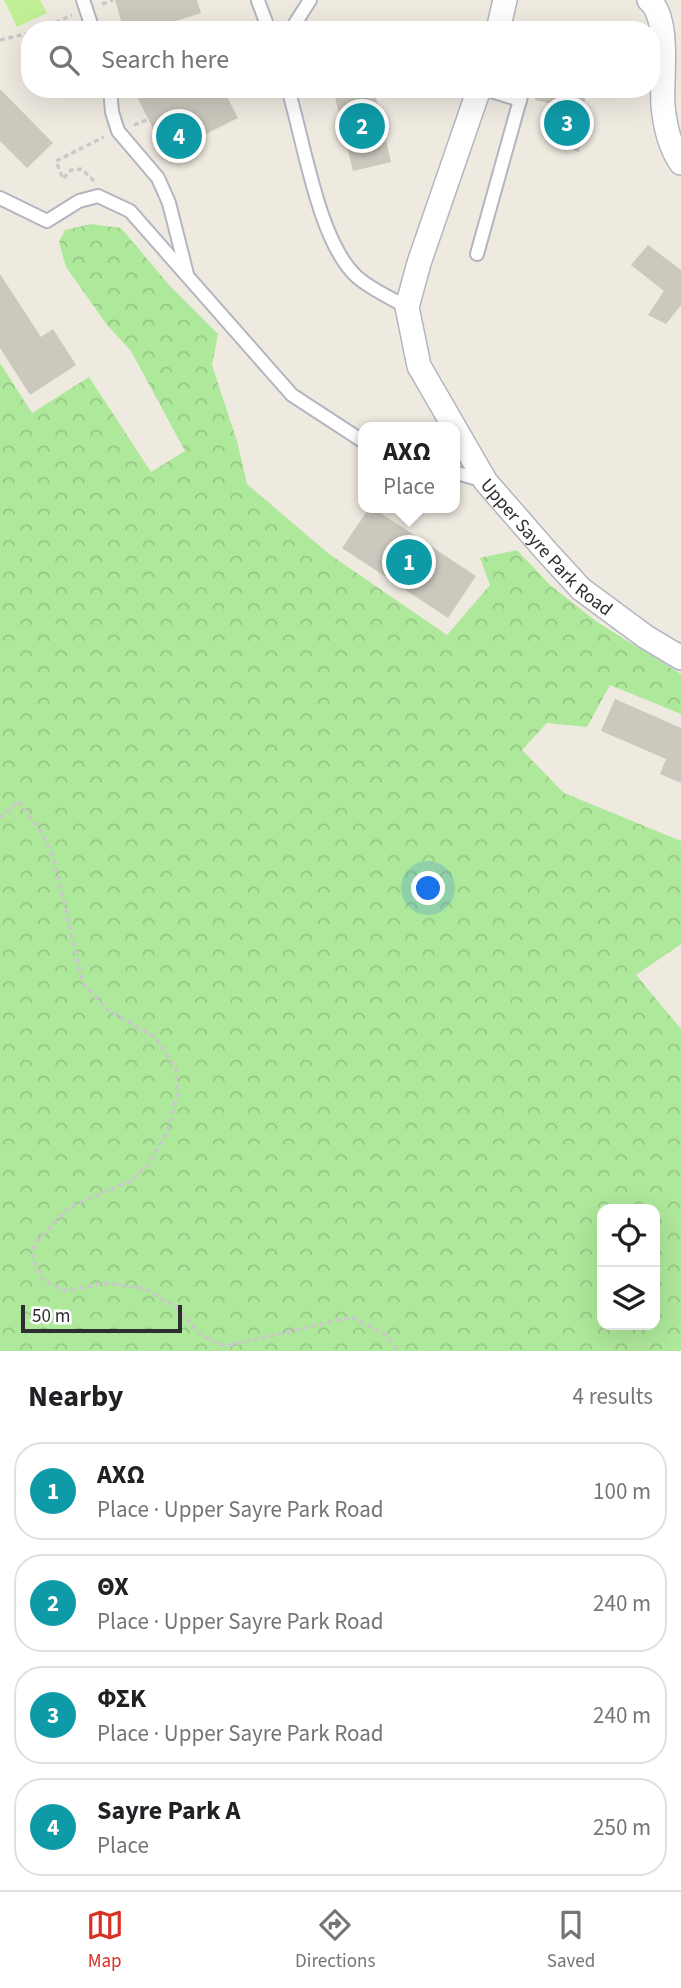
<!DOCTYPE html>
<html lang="en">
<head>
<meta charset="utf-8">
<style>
  body { margin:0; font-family:"Source Sans 3",sans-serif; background:#f2f2f2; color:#202124 }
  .controls { position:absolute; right:21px; bottom:21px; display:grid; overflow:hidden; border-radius:14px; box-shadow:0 7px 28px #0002 }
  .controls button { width:63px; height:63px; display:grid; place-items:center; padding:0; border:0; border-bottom:2px solid #e0e0e0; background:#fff; color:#202124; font:35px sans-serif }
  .scale { position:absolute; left:21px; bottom:18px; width:161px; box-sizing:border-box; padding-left:7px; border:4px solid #2e2e2e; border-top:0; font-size:19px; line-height:24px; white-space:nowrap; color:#2e2e2e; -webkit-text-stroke:5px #fff; paint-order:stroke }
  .you { position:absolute; left:429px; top:889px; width:24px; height:24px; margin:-18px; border:5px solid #fff; border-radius:50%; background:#1a73e8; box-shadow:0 0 0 10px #1a73e833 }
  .badge { display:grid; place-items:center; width:46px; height:46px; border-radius:50%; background:#d93025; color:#fff; font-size:23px; font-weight:700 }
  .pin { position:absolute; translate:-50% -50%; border:4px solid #fff; box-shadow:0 2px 7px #0006 }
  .popup { position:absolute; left:358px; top:422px; width:102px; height:91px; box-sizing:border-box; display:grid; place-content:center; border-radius:14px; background:#fff; filter:drop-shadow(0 2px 5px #0005); font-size:23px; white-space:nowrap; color:#757577 }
  .popup b { font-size:26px; color:#202124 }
  .popup::after { content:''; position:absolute; left:50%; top:100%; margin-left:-14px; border:14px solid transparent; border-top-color:#fff }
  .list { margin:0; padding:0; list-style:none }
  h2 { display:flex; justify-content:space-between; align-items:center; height:91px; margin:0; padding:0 28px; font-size:30px }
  h2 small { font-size:23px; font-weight:400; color:#757577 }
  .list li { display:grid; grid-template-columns:46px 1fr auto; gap:21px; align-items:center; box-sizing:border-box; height:98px; margin:0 14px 14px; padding:0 14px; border:2px solid #e0e0e0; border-radius:28px }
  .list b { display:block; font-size:26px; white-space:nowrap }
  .list p { margin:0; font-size:23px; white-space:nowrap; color:#757577 }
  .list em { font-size:23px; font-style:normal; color:#757577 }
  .icon { flex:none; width:38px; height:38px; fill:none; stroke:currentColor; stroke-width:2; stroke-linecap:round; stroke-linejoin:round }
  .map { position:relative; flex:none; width:681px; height:1351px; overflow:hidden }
  .search { position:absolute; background:#fff; box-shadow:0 7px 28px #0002; left:21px; right:21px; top:21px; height:77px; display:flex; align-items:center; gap:18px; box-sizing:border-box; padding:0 24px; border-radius:28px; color:#757577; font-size:26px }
  .sheet { height:539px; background:#fff }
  nav { display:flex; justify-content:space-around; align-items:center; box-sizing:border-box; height:98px; border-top:2px solid #e0e0e0; background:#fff; font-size:19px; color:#757577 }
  nav a { display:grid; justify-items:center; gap:4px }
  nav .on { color:#d93025 }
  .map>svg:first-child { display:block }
  .forest { fill:url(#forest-crowns); fill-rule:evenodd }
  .pitch { fill:#c1ef96 }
  .building { fill:#cbc8be }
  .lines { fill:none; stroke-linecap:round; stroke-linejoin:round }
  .lane-casing { stroke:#b4b5c1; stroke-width:16 }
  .street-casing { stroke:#b4b5c1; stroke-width:26 }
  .path { stroke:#c9c9c9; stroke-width:3.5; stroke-dasharray:5 3.5; stroke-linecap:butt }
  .lane { stroke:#fff; stroke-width:12 }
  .street { stroke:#fff; stroke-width:23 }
  .labels { text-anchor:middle; stroke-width:5; stroke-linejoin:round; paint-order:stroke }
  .street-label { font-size:19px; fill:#2e2e2e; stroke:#fff }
</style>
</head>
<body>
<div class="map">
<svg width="681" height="1351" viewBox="0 0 681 1351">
  <defs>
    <pattern id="forest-crowns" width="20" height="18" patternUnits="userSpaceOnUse" patternTransform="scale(1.75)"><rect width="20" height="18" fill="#aee89a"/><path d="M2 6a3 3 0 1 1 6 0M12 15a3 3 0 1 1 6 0" fill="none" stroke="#96c785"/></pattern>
  </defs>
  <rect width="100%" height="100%" fill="#efeae0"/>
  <path class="forest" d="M91,224l30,4 49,58 48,48 -6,31 25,76 10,43 82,70 118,81 43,-50 -10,-27 37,-8 34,36 46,36 84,52v40l-71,-29 -23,42 -40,-4 -25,27 42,43 117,48v103l-45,31 45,54v322h-681v-988l32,50 57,-36 62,95 34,-21 -54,-100 -24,-26 -41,-58 -7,-25 6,-12zM602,1209h53v116h-53z"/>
  <path class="pitch" d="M4,0h36l7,13 -30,14z"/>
  <g class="building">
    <path d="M115,0h82l4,13 -54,17h-23z"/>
    <path d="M0,89l53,54 -26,25 -27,-27z"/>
    <path d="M137,89h86l15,29 -72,36 -32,-63z"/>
    <path d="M333,89h41l17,73 -38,9z"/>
    <path d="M537,89h49l-7,63 -28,-10 4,-37 -20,-5z"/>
    <path d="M648,245l33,25v35l-15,19 -18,-9 16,-24 -33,-26z"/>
    <path d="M0,274l41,63 12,-8 23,36 -46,30 -30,-47z"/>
    <path d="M369,508h4l103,68 -28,42 -106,-70z"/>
    <path d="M615,699l66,29v55l-21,-9 6,-15 -65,-28z"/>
  </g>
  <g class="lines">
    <defs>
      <g id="lane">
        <path d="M83,0l10,30"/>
        <path d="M258,1l11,29"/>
        <path d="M291,30l19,-30"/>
        <path d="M110,89l2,23 6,19 40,47 11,25 18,71"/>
        <path d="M288,89c16,52 30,151 68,187 14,13 35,22 51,31"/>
        <path d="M485,89l35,11"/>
        <path d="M0,198l47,23 32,-20 19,-5 32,15 162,184 72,47"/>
        <path d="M477,254l46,-165"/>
        <path d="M454,472l30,9"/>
      </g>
      <g id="street">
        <path d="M649,0c22,19 12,79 14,106 2,20 6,40 18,57"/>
        <path d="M498,30l7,-30"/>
        <path id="s1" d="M479,89l-60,174 -12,44 12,59 67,116 61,70 34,37 65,48 35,21"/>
      </g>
    </defs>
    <use href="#lane" class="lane-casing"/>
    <use href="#street" class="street-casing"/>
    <g class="path">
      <path d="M102,4l11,-4"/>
      <path d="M40,30l32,-15"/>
      <path d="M0,40l30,-7"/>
      <path d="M134,125l15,-6"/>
      <path d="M94,181l-12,-12 -11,1 -8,9 -7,-18 48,-24"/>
      <path d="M0,818l19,-17 23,32 11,23 30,127 26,28 46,26 21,32 1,26 -10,37 -19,33 -19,17 -60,25 -35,37 -2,13 11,23 23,11 38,-8 39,5 33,19 26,29 24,10 126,-29 34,18 12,16"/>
    </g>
    <use href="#lane" class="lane"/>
    <use href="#street" class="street"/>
  </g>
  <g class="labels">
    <g class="street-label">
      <text dy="7" stroke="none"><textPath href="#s1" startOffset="513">Upper Sayre Park Road</textPath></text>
    </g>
  </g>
</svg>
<div class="controls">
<button><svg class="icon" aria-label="locate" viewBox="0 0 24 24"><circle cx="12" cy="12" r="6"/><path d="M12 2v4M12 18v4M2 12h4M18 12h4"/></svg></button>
<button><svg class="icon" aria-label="layers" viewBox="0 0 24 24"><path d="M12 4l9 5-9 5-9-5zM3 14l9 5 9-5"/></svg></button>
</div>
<div class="scale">50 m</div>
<div class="you"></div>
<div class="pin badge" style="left:409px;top:562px;background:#0f9aa8">1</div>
<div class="popup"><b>ΑΧΩ</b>Place</div>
<div class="pin badge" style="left:362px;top:126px;background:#0f9aa8">2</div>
<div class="pin badge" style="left:567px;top:123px;background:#0f9aa8">3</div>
<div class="pin badge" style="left:179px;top:136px;background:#0f9aa8">4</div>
<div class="search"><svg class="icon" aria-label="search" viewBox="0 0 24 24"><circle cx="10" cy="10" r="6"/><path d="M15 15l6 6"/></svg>Search here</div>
</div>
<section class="sheet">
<h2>Nearby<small>4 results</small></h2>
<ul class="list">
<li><span class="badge" style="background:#0f9aa8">1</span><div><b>ΑΧΩ</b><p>Place · Upper Sayre Park Road</p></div><em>100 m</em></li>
<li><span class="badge" style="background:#0f9aa8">2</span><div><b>ΘΧ</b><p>Place · Upper Sayre Park Road</p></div><em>240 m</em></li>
<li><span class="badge" style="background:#0f9aa8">3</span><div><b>ΦΣK</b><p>Place · Upper Sayre Park Road</p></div><em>240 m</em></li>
<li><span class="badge" style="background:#0f9aa8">4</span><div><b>Sayre Park A</b><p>Place</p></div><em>250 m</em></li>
</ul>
</section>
<nav>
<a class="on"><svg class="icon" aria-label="map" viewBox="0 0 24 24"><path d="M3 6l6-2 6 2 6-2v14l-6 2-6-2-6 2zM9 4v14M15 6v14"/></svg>Map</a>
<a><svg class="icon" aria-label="directions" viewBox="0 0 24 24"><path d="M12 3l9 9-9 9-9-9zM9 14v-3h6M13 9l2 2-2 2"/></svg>Directions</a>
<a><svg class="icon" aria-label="saved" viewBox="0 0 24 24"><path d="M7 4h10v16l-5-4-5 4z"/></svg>Saved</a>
</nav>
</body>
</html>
